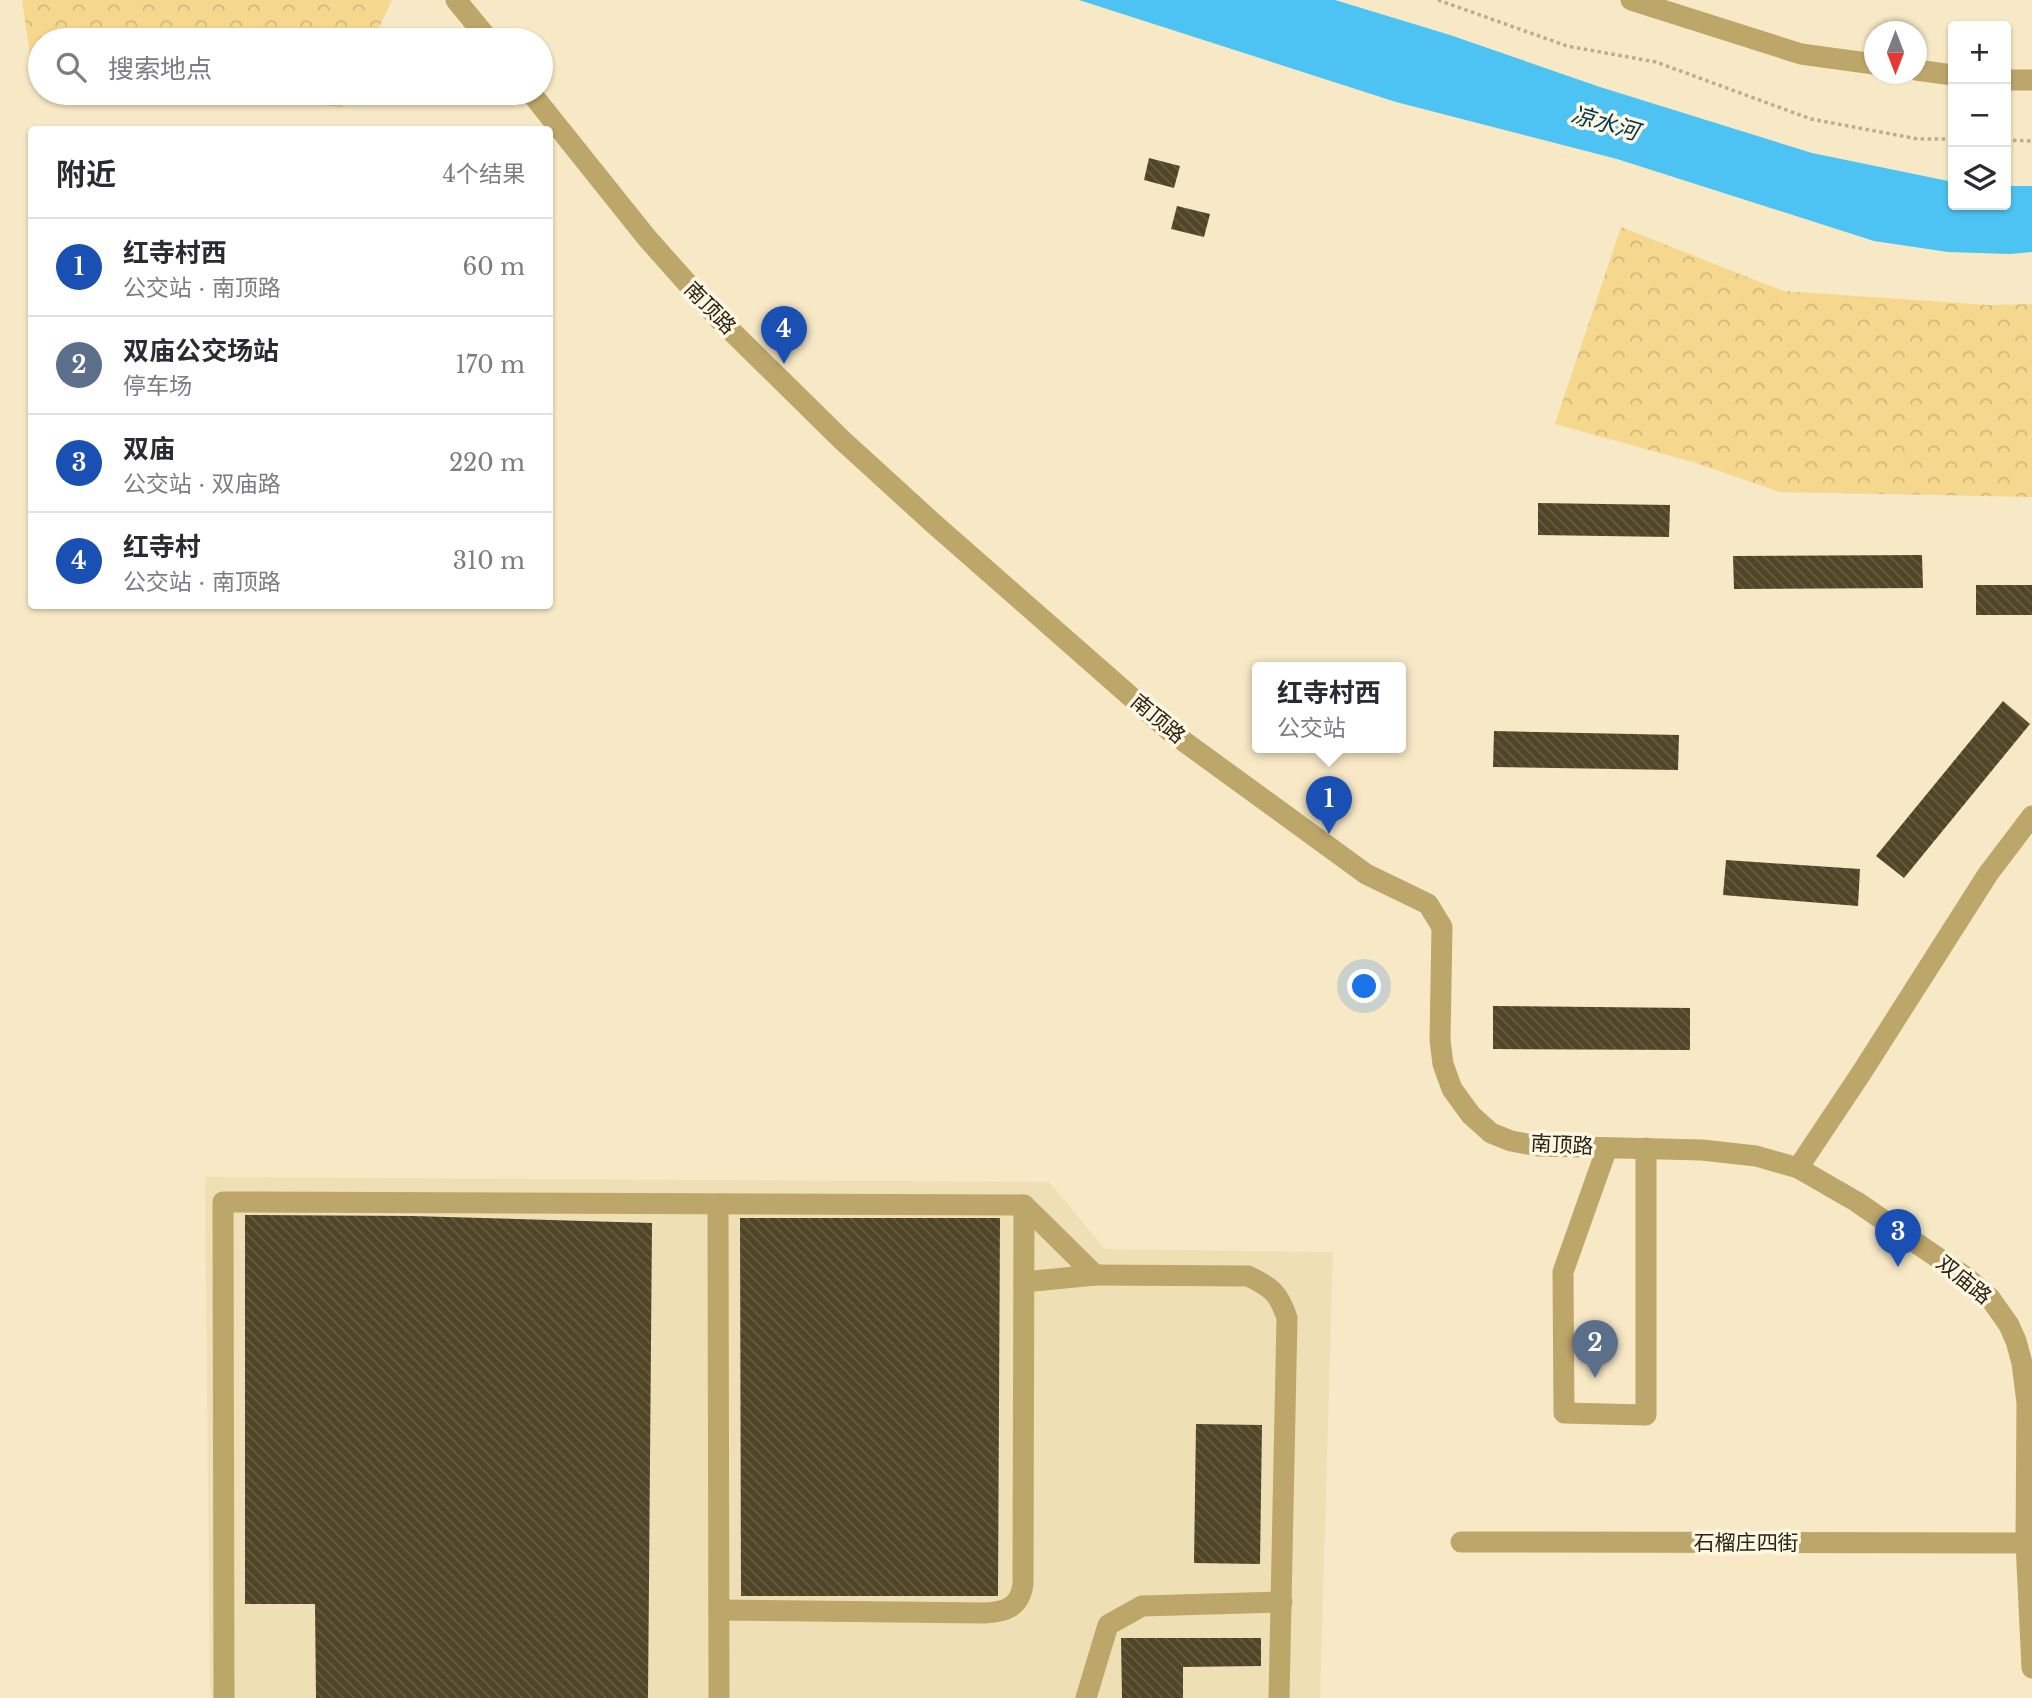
<!DOCTYPE html>
<html lang="zh">
<head>
<meta charset="utf-8">
<style>
  body { margin:0; font-family:"Libre Baskerville","Noto Sans SC",serif; background:#f2f2f3; color:#2b2b33 }
  .controls { position:absolute; right:21px; top:21px; display:grid; overflow:hidden; border-radius:7px; box-shadow:0 2px 5px #0004 }
  .controls button { width:63px; height:63px; display:grid; place-items:center; padding:0; border:0; border-bottom:2px solid #e1e1e2; background:#fff; color:#2b2b33; font:35px sans-serif }
  .compass { position:absolute; left:1864px; top:21px; width:63px; height:63px; border-radius:50%; background:#fff; box-shadow:0 2px 5px #0004; rotate:180deg }
  .you { position:absolute; left:1365px; top:987px; width:24px; height:24px; margin:-18px; border:5px solid #fff; border-radius:50%; background:#1a73e8; box-shadow:0 0 0 10px #1a73e833 }
  .badge { display:grid; place-items:center; width:46px; height:46px; border-radius:50%; background:#2563eb; color:#fff; font-size:23px; font-weight:700 }
  .pin { position:absolute; translate:-50% -58px; filter:drop-shadow(0 2px 4px #0008) }
  .pin::after { content:''; position:absolute; top:37px; width:24px; height:21px; background:inherit; clip-path:polygon(0 0,100% 0,50% 100%) }
  .popup { position:absolute; left:1252px; top:662px; width:154px; height:91px; box-sizing:border-box; display:grid; place-content:center; border-radius:7px; background:#fff; filter:drop-shadow(0 2px 5px #0005); font-size:23px; white-space:nowrap; color:#7c7c81 }
  .popup b { font-size:26px; color:#2b2b33 }
  .popup::after { content:''; position:absolute; left:50%; top:100%; margin-left:-14px; border:14px solid transparent; border-top-color:#fff }
  .list { margin:0; padding:0; list-style:none }
  h2 { display:flex; justify-content:space-between; align-items:center; height:91px; margin:0; padding:0 28px; font-size:30px }
  h2 small { font-size:23px; font-weight:400; color:#7c7c81 }
  .list li { display:grid; grid-template-columns:46px 1fr auto; gap:21px; align-items:center; box-sizing:border-box; height:98px; padding:0 28px; border-top:2px solid #e1e1e2 }
  .list b { display:block; font-size:26px; white-space:nowrap }
  .list p { margin:0; font-size:23px; white-space:nowrap; color:#7c7c81 }
  .list em { font-size:23px; font-style:normal; color:#7c7c81 }
  .icon { flex:none; width:38px; height:38px; fill:none; stroke:currentColor; stroke-width:2; stroke-linecap:round; stroke-linejoin:round }
  .map { position:relative; flex:none; width:2032px; height:1698px; overflow:hidden }
  .search { position:absolute; background:#fff; box-shadow:0 2px 5px #0004; left:28px; top:28px; width:525px; height:77px; display:flex; align-items:center; gap:18px; box-sizing:border-box; padding:0 24px; border-radius:38px; color:#7c7c81; font-size:26px }
  .panel { position:absolute; background:#fff; box-shadow:0 2px 5px #0004; left:28px; top:126px; width:525px; height:483px; border-radius:7px }
  .map>svg:first-child { display:block }
  .built { fill:#efdfb5 }
  .park { fill:url(#park-crowns) }
  .water { fill:#4cc3f2 }
  .building { fill:url(#building-back-hatch) }
  .lines { fill:none; stroke-linecap:round; stroke-linejoin:round }
  .path { stroke:#b8ad90; stroke-width:3.5; stroke-dasharray:3.5 3.5; stroke-linecap:butt }
  .minor { stroke:#bda66a; stroke-width:21 }
  .labels { text-anchor:middle; stroke-width:7; stroke-linejoin:round; paint-order:stroke }
  .street-label { font-size:21px; fill:#282316; stroke:#fff7e2 }
  .water-label { font-size:23px; font-style:italic; fill:#01384b; stroke:#fff7e2 }
</style>
</head>
<body>
<div class="map">
<svg width="2032" height="1698" viewBox="0 0 2032 1698">
  <defs>
    <pattern id="park-crowns" width="20" height="18" patternUnits="userSpaceOnUse" patternTransform="scale(1.75)"><rect width="20" height="18" fill="#f5d88e"/><path d="M2 6a3 3 0 1 1 6 0M12 15a3 3 0 1 1 6 0" fill="none" stroke="#d2b97a"/></pattern>
    <pattern id="building-back-hatch" width="6" height="6" patternUnits="userSpaceOnUse" patternTransform="scale(1.75)"><rect width="6" height="6" fill="#504527"/><path d="M-1 5l2 2M0 0l6 6M5-1l2 2" fill="none" stroke="#665d44"/></pattern>
  </defs>
  <rect width="100%" height="100%" fill="#f7e9c6"/>
  <path class="built" d="M205,1177l844,5 56,67 228,3 -13,446h-1108l-2,-10z"/>
  <g class="park">
    <path d="M22,0h370l-19,40h-333v17l-10,-2z"/>
    <path d="M250,93h99l-7,15z"/>
    <path d="M1621,227l162,64 205,14 44,-1v193l-252,-5 -84,-29 -141,-39z"/>
  </g>
  <path class="water" d="M1079,0h256l115,35 150,52 212,66 141,29v23h53v-19h26v66l-22,2 -62,-2 -74,-11 -257,-82 -221,-57z"/>
  <g class="building">
    <path d="M1149,158l31,8 -6,22 -30,-8z"/>
    <path d="M1177,206l33,8 -6,23 -33,-8z"/>
    <path d="M1538,503l132,2 -1,32 -131,-2z"/>
    <path d="M1922,555l1,33 -189,1 -1,-33z"/>
    <rect x="1976" y="585" width="56" height="30"/>
    <path d="M2003,701l27,23 -126,154 -28,-22z"/>
    <path d="M1494,731l185,4 -1,35 -185,-3z"/>
    <path d="M1726,860l134,9 -2,37 -135,-11z"/>
    <path d="M1493,1006l197,2v42l-197,-1z"/>
    <path d="M245,1215l167,1 240,7 -4,475h-332l-1,-94h-70z"/>
    <path d="M740,1218h260l-2,378h-257z"/>
    <path d="M1196,1424l66,1 -2,139 -66,-1z"/>
    <path d="M1121,1638h140v28l-78,1v31h-61z"/>
  </g>
  <g class="lines">
    <g class="path">
      <path d="M1438,0l129,46 89,16 155,57 107,20h35"/>
      <path d="M2006,140l26,1"/>
    </g>
    <g class="minor">
      <path d="M456,0l33,40"/>
      <path d="M1631,0l170,54 73,10"/>
      <path d="M1916,70l37,5"/>
      <path d="M2006,80h26"/>
      <path d="M531,93l116,145 72,81 123,121 91,83 238,209 195,142 62,30 14,23 -2,113 3,24 9,25 19,26 20,18 20,8 27,5 164,4 54,6 42,12 59,34 110,76 23,20 19,27 7,16 6,22 5,40 -1,140 6,125"/>
      <path d="M1607,1148l-44,124 1,141 82,2v-267"/>
      <path d="M1798,1168l64,-96 126,-198 44,-58"/>
      <path d="M718,1204l1,494"/>
      <path d="M1024,1205l71,70 -71,7"/>
      <path d="M1095,1275l153,1c23,11 31,17 39,42l-8,380"/>
      <path d="M1461,1542l571,1"/>
      <path d="M224,1698l-1,-496 801,3 -1,379c-3,23 -17,28 -38,29l-266,-3"/>
      <path d="M1086,1698l22,-73 34,-19 140,-4"/>
    </g>
  </g>
  <g class="labels">
    <g class="street-label">
      <text transform="translate(710 308) rotate(46)" y="7">南顶路</text>
      <text transform="translate(1158 719) rotate(40)" y="7">南顶路</text>
      <text transform="translate(1562 1145) rotate(3)" y="7">南顶路</text>
      <text transform="translate(1964 1280) rotate(39)" y="7">双庙路</text>
      <text x="1746" y="1550">石榴庄四街</text>
    </g>
    <g class="water-label">
      <text transform="translate(1605 123) rotate(16)" y="8">凉水河</text>
    </g>
  </g>
</svg>
<div class="controls">
<button>+</button>
<button>−</button>
<button><svg class="icon" aria-label="layers" viewBox="0 0 24 24"><path d="M12 4l9 5-9 5-9-5zM3 14l9 5 9-5"/></svg></button>
</div>
<svg class="compass" viewBox="-18 -18 36 36"><path d="M0-13l5 13h-10z" fill="#e53935"/><path d="M0 13l5-13h-10z" fill="#7c7c81"/></svg>
<div class="you"></div>
<div class="pin badge" style="left:1329px;top:834px;background:#1a4fb4">1</div>
<div class="popup"><b>红寺村西</b>公交站</div>
<div class="pin badge" style="left:1595px;top:1378px;background:#5c6f8a">2</div>
<div class="pin badge" style="left:1898px;top:1267px;background:#1a4fb4">3</div>
<div class="pin badge" style="left:784px;top:364px;background:#1a4fb4">4</div>
<div class="search"><svg class="icon" aria-label="search" viewBox="0 0 24 24"><circle cx="10" cy="10" r="6"/><path d="M15 15l6 6"/></svg>搜索地点</div>
<section class="panel">
<h2>附近<small>4个结果</small></h2>
<ul class="list">
<li><span class="badge" style="background:#1a4fb4">1</span><div><b>红寺村西</b><p>公交站 · 南顶路</p></div><em>60 m</em></li>
<li><span class="badge" style="background:#5c6f8a">2</span><div><b>双庙公交场站</b><p>停车场</p></div><em>170 m</em></li>
<li><span class="badge" style="background:#1a4fb4">3</span><div><b>双庙</b><p>公交站 · 双庙路</p></div><em>220 m</em></li>
<li><span class="badge" style="background:#1a4fb4">4</span><div><b>红寺村</b><p>公交站 · 南顶路</p></div><em>310 m</em></li>
</ul>
</section>
</div>
</body>
</html>
